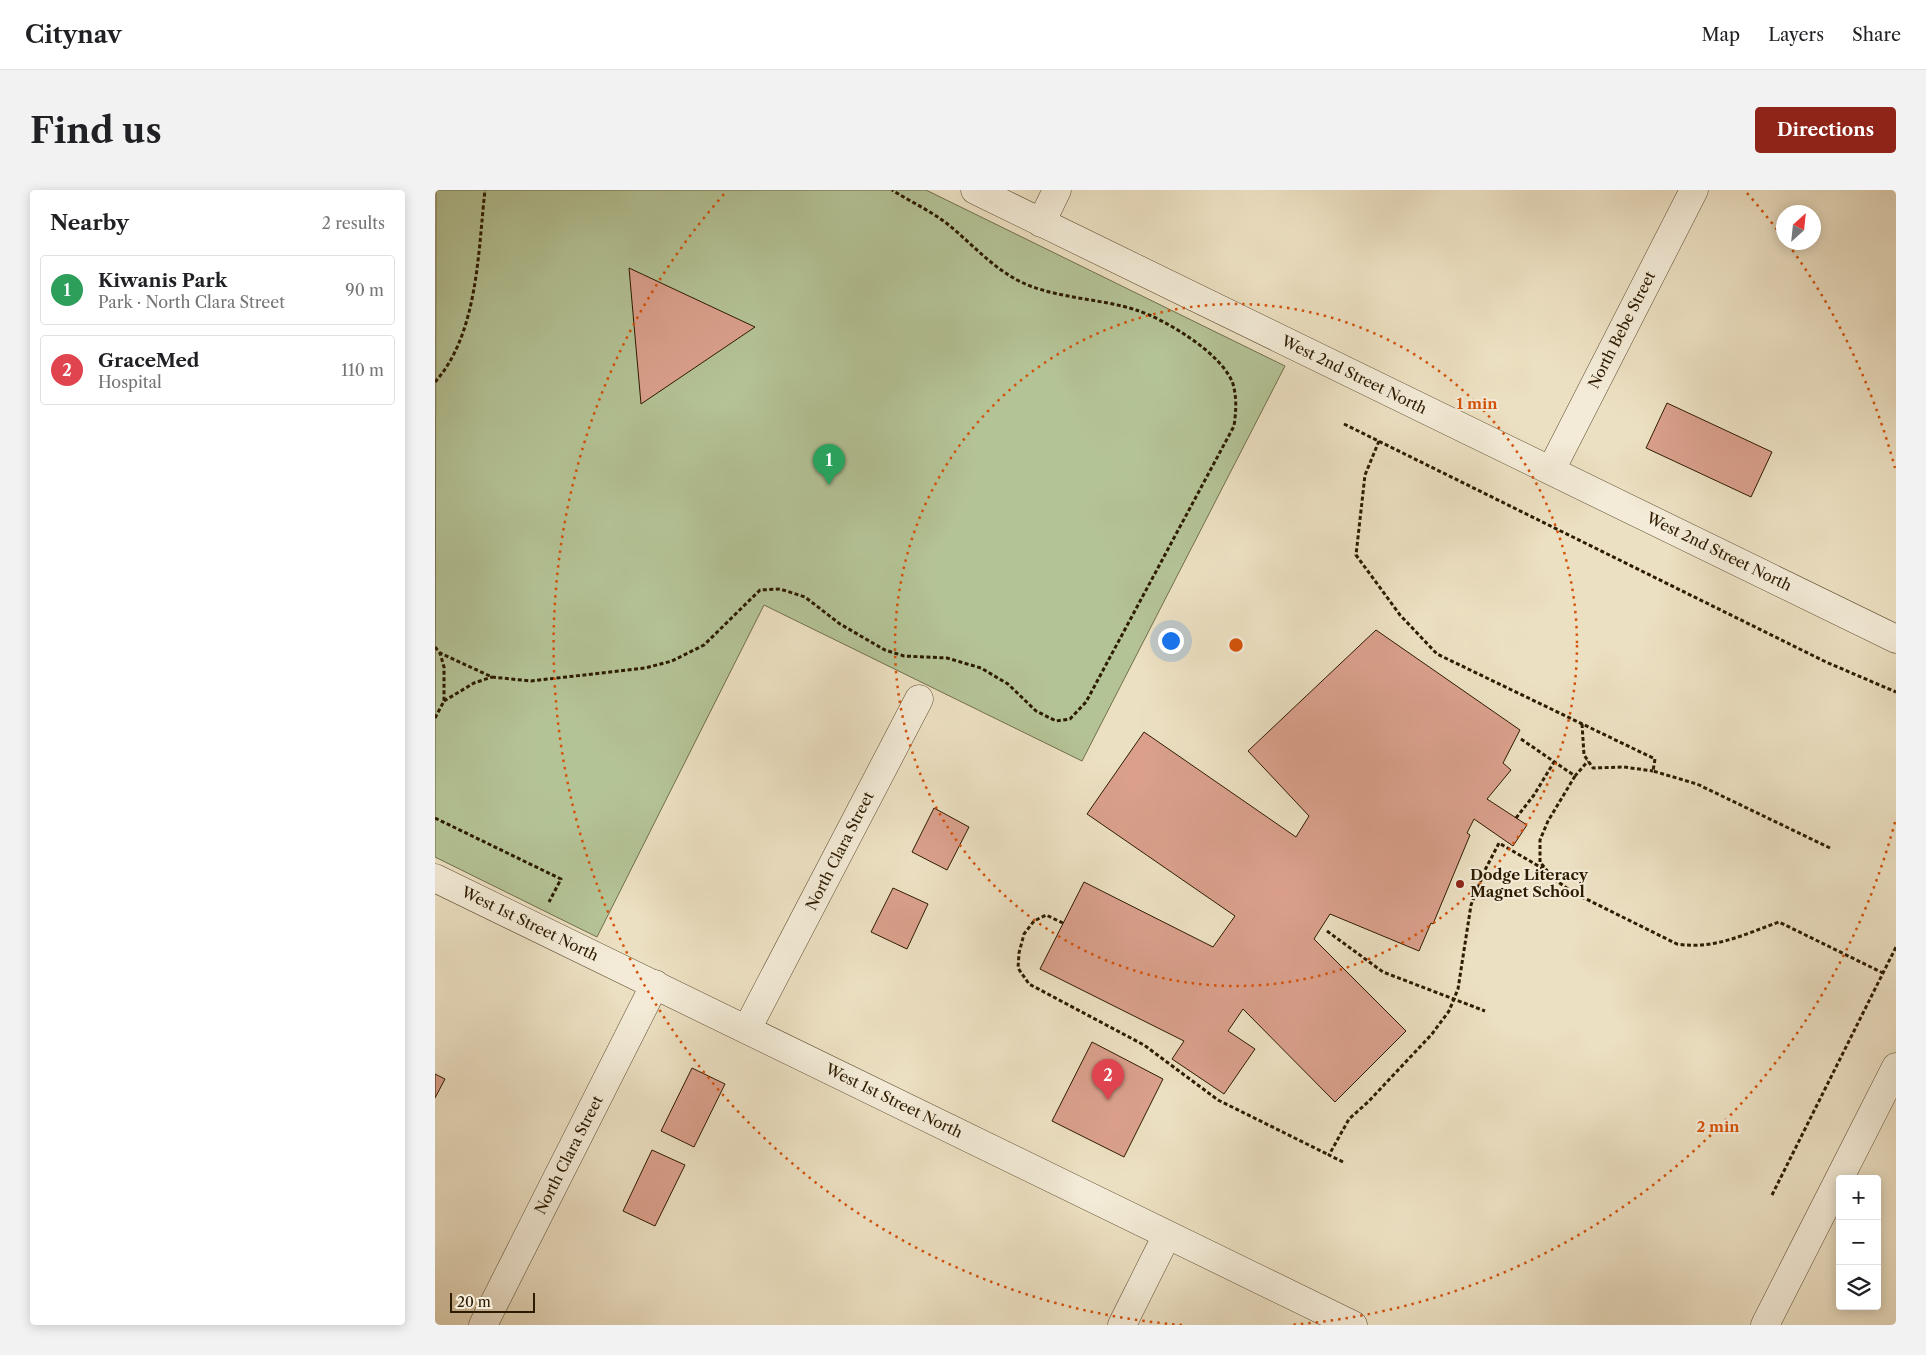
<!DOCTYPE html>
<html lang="en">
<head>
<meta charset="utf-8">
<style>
  body { margin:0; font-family:"Libre Caslon Text",serif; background:#f2f2f2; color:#202124 }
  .controls { position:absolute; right:15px; bottom:15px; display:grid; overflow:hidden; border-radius:5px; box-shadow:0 2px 12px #0003 }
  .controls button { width:45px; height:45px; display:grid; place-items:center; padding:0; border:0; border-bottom:1px solid #e0e0e0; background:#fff; color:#202124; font:25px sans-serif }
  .compass { position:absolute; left:1341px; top:15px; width:45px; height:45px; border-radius:50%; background:#fff; box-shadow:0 2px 12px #0003; rotate:27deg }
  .scale { position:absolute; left:15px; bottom:12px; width:85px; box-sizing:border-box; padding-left:5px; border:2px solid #2d1b00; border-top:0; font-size:14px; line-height:18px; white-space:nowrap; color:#2d1b00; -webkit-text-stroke:4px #f3ebd7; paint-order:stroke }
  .you { position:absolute; left:735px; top:450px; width:18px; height:18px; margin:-12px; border:4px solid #fff; border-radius:50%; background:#1a73e8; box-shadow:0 0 0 8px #1a73e833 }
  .badge { display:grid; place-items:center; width:32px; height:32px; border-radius:50%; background:#8f2418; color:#fff; font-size:16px; font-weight:700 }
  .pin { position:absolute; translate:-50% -41px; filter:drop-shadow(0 1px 2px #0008) }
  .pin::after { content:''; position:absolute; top:26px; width:18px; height:15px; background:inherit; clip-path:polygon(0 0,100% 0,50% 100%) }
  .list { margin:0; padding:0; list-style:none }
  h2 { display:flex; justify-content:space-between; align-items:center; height:65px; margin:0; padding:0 20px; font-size:21px }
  h2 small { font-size:16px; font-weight:400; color:#757577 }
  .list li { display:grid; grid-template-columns:32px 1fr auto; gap:15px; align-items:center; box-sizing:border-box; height:70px; margin:0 10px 10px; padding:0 10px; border:1px solid #e0e0e0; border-radius:5px }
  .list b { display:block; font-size:19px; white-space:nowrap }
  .list p { margin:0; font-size:16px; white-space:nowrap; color:#757577 }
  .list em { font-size:16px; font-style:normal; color:#757577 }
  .icon { flex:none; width:28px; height:28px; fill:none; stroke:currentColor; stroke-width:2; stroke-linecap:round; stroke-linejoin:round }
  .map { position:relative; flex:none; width:1461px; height:1135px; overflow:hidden; border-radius:5px }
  header { display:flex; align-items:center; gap:30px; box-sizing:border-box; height:70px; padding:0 25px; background:#fff; border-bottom:1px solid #e0e0e0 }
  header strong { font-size:24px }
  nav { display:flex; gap:28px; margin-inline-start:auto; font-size:18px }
  .intro { display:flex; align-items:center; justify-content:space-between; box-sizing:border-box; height:120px; padding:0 30px }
  h1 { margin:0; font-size:35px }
  .button { padding:12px 22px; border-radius:5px; background:#8f2418; color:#fff; font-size:18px; font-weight:700 }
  main { display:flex; gap:30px; padding:0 30px }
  aside { flex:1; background:#fff; border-radius:5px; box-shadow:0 2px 12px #0003 }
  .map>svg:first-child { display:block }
  .green { fill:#b4c396; stroke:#706f4b }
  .building { fill:#daa08c; stroke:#2d1b00 }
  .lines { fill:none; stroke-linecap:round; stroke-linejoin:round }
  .minor-casing { stroke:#5d4c30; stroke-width:29 }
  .tertiary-casing { stroke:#5d4c30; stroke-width:29 }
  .path { stroke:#2d1b00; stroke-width:3; stroke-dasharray:4 2.5; stroke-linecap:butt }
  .minor { stroke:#f3ebd7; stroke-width:28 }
  .tertiary { stroke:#f3ebd7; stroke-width:28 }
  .ring { fill:none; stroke:#d5530b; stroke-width:2.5; stroke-dasharray:2.5 5 }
  .poi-dot { fill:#8f2418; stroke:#f3ebd7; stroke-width:2 }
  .labels { text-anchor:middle; stroke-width:4; stroke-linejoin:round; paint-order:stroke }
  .street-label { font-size:15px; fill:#2d1b00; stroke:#f3ebd7 }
  .poi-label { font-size:15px; font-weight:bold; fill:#2d1b00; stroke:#f3ebd7; text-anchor:start }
  .centre { fill:#d5530b; stroke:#f3ebd7; stroke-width:2.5 }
  .ring-label { font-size:15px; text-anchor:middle; font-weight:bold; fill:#d5530b; stroke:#f3ebd7; stroke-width:4; stroke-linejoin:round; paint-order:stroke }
</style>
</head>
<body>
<header>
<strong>Citynav</strong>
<nav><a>Map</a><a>Layers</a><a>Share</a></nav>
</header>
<div class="intro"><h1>Find us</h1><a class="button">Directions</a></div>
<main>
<aside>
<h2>Nearby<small>2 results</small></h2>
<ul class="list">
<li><span class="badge" style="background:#2e9e5b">1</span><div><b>Kiwanis Park</b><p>Park · North Clara Street</p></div><em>90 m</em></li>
<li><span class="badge" style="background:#e0444e">2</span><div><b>GraceMed</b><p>Hospital</p></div><em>110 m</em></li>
</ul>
</aside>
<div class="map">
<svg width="1461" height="1135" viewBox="0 0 1461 1135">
  <rect width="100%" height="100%" fill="#ece0c2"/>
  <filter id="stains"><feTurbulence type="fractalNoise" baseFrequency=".004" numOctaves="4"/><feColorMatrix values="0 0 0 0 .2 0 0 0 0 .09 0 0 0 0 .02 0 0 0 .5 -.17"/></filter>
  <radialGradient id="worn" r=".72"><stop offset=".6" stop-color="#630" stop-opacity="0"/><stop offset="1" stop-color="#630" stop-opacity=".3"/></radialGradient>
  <path class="green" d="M1,0h490l359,176 -203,395 -318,-156 -167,332 -162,-80z"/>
  <g class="building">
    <path d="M194,78l126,59 -114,77z"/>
    <path d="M1232,213l105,49 -21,45 -105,-49z"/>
    <path d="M941,440l144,100 -17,33 8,7 -24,29 40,26 -14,21 -39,-27 -7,14 3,2 -37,89 -2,-1 -12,28 -89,-37 -16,25 92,92 -71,71 -92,-93 -15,22 27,18 -31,45 -52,-35 12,-18 -144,-72 44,-87 129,65 22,-31 -148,-102 57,-82 152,105 13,-21 -61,-65z"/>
    <path d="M499,618l35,19 -22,43 -35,-18z"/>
    <path d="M458,698l35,16 -21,45 -36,-17z"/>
    <path d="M657,852l71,37 -39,78 -72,-36z"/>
    <path d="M257,878l33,16 -31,63 -33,-16z"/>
    <path d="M0,884l10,5 -10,19z"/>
    <path d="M217,960l33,15 -30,61 -32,-15z"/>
  </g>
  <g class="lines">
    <defs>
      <g id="minor">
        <path d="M606,33l16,-33"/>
        <path d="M1116,280l143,-280"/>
        <path d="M0,688l918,447"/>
        <path d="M312,839l172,-330"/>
        <path d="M48,1135l172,-341"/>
        <path d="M687,1135l45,-90"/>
        <path d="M1330,1135l131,-258"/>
      </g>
      <path id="tertiary" d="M540,0l921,449"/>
    </defs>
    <use href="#minor" class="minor-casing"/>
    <use href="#tertiary" class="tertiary-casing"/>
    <g class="path">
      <path d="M0,192c43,-48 43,-130 50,-192"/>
      <path d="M909,234l482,238 70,30"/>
      <path d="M944,251l-14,34 -9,80 44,60 37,39 218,105 -2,12 44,13 133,64"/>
      <path d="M0,457l5,6 52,24 39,4 114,-13 27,-7 32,-16 56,-55 20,-1 25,8 35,27 45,26 19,6 43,2 34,10 27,16 28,27 20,10 14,-2 16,-17 148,-276c2,-14 3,-28 -1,-42 -10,-30 -68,-65 -97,-74 -37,-12 -79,-11 -115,-28 -28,-14 -47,-36 -71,-56 -17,-14 -39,-24 -58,-36"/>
      <path d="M9,511l30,-18 18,-6"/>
      <path d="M0,528l9,-17v-34l-4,-14"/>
      <path d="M1147,534l2,31 9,13 31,-1 29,4"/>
      <path d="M1086,549l54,37 13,-15"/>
      <path d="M1140,586l-27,45 -8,19v22l14,17 20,14 103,51c37,6 68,-10 102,-22l104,51"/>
      <path d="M0,628l126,61 -12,23"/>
      <path d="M1081,628l18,-23 20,-33"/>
      <path d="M628,733l-17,-8 -12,6 -10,13 -5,19 -1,15 11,16 115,61 74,55 111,55"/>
      <path d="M892,741l56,41 102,39"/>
      <path d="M908,972l-14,-7 20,-36 19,-17 64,-68 17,-23 9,-22 13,-84 14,-35 14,-27 48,28"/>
      <path d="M1337,1005l124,-248"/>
    </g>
    <use href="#minor" class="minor"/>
    <use href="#tertiary" class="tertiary"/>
  </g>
  <g class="ring">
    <circle cx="801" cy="455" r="341"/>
    <path d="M1460 632A682 682 0 0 1 855 1135M747 1135A682 682 0 0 1 290 3M1312 3A682 682 0 0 1 1346 45M1353 54A682 682 0 0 1 1460 278"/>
  </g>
  <circle class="poi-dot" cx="1025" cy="694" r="5"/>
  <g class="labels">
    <g class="street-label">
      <text transform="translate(1187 140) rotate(-63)" y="5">North Bebe Street</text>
      <text transform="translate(919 185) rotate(26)" y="5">West 2nd Street North</text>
      <text transform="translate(1284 362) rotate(26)" y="5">West 2nd Street North</text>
      <text transform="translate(405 661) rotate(-63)" y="5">North Clara Street</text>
      <text transform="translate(95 734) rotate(26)" y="5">West 1st Street North</text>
      <text transform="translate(459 911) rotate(26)" y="5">West 1st Street North</text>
      <text transform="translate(134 965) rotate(-63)" y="5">North Clara Street</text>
    </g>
    <g class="poi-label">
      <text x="1035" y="690">Dodge Literacy<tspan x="1035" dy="17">Magnet School</tspan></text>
    </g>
  </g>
  <circle cx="801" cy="455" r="8" class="centre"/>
  <g class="ring-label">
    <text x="1042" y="219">1 min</text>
    <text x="1283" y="942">2 min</text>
  </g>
  <rect width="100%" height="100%" filter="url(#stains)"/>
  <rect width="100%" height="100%" fill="url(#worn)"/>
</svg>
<div class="controls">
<button>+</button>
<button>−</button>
<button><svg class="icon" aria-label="layers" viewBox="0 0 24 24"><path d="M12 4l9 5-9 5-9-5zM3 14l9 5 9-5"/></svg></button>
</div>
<svg class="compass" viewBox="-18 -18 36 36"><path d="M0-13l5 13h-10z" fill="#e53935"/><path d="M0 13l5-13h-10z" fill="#757577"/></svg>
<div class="scale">20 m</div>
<div class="you"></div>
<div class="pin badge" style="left:394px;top:295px;background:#2e9e5b">1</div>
<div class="pin badge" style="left:673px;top:910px;background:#e0444e">2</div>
</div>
</main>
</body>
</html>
